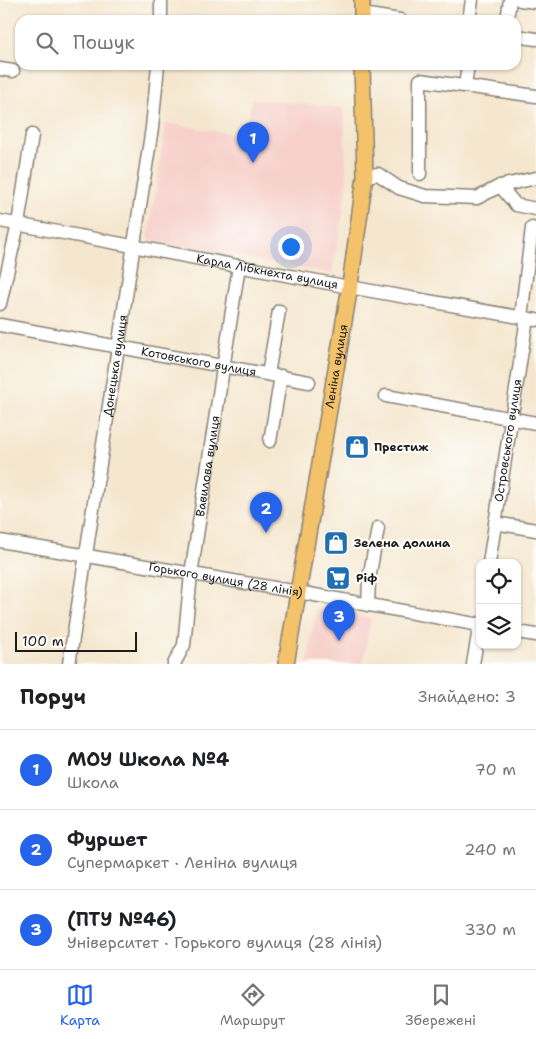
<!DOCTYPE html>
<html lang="uk">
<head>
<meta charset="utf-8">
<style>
  body { margin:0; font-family:"Shantell Sans",sans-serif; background:#f2f2f2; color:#202124 }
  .controls { position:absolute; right:15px; bottom:15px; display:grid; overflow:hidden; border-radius:10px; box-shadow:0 1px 4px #0004 }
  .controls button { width:45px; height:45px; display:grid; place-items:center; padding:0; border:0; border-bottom:1px solid #e0e0e0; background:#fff; color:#202124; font:25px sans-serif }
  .scale { position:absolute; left:15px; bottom:12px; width:122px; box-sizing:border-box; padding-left:5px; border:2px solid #1c1c1c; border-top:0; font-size:14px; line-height:18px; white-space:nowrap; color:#1c1c1c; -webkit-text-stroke:4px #fdfcf7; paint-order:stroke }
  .you { position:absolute; left:290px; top:246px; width:18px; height:18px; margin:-12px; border:4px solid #fff; border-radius:50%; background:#1a73e8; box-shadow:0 0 0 8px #1a73e833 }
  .badge { display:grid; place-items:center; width:32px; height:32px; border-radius:50%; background:#2563eb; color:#fff; font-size:16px; font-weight:700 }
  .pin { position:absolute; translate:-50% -41px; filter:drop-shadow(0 1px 2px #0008) }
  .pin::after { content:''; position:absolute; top:26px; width:18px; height:15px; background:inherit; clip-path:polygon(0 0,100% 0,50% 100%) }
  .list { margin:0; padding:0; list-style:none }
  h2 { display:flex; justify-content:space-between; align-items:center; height:65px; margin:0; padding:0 20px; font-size:21px }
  h2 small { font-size:16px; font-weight:400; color:#757577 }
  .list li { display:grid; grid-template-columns:32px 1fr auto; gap:15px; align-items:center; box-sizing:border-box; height:80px; padding:0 20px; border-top:1px solid #e0e0e0 }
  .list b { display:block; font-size:19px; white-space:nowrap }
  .list p { margin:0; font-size:16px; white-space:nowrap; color:#757577 }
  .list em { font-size:16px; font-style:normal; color:#757577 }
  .icon { flex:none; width:28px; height:28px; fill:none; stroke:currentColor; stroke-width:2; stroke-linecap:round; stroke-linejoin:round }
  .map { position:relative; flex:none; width:536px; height:664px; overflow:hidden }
  .search { position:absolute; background:#fff; box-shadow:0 1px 4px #0004; left:15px; right:15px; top:15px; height:55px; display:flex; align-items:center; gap:12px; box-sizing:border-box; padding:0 18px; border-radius:15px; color:#757577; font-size:19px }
  .sheet { height:305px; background:#fff }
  nav { display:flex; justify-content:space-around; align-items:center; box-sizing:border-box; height:70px; border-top:1px solid #e0e0e0; background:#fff; font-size:14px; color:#757577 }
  nav a { display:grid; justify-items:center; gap:2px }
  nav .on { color:#2563eb }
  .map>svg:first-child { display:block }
  .built { fill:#f7d0cb }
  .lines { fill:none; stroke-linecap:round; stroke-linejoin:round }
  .minor-casing { stroke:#888276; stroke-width:15 }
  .major-casing { stroke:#888276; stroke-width:18 }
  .minor { stroke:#fff; stroke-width:12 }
  .major { stroke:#f3c26a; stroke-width:15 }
  .labels { text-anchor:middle; stroke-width:4.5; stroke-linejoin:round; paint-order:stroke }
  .street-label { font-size:12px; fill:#1c1c1c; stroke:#fdfcf7 }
  .poi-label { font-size:12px; font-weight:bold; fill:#1c1c1c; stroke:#fdfcf7; text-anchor:start }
</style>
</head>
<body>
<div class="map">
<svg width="536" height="664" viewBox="0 0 536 664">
  <rect width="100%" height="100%" fill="#fdfcf7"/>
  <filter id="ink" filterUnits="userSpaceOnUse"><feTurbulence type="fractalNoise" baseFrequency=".02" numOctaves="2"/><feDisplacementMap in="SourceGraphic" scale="10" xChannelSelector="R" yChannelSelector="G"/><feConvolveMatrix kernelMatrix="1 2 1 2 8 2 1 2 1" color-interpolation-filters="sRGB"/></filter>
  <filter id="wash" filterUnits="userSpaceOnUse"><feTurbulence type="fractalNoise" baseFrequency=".0096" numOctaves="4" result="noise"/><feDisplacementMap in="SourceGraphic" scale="20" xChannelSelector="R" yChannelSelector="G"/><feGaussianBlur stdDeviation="1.12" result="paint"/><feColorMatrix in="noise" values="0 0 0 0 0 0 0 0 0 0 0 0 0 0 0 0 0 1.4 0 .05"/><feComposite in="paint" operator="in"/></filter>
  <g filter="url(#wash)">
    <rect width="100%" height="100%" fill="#f5e7cf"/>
    <g class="built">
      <path d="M252,99l92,9 3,82 -15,84 -184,-34 18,-117 79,13z"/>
      <path d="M316,609l55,9 -8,46h-56z"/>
    </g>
  </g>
  <g filter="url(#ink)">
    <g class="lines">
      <defs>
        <g id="minor">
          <path d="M161,0v20"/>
          <path d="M520,0l16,2"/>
          <path d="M362,14l38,6"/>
          <path d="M469,20l3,-20"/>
          <path d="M507,20l3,-20"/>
          <path d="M516,36l20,3"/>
          <path d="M0,69l13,2"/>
          <path d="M465,86l3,-21"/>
          <path d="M420,174v-94l116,16"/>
          <path d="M365,176l13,-2 21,14 26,8 52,2 23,-12 36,-8"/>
          <path d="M500,186l16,19 20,4"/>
          <path id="s1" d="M0,221l349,66 187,33"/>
          <path d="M0,304l18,-80 14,-89"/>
          <path d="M521,317l11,-89"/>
          <path id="s2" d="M0,325l309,57"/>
          <path d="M268,374l11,-63"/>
          <path d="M386,396l150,27"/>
          <path d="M270,441l11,-65"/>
          <path d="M495,523l41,7"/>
          <path id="s3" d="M0,541l298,51 182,33"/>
          <path id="s4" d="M489,563l38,-245"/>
          <path d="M368,605l1,-26 9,-51"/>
          <path d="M517,632l19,3"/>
          <path id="s5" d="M69,664l83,-536 6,-63"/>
          <path id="s6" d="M174,664l10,-19 7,-71 48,-308"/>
          <path d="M473,664l7,-41"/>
        </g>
        <g id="major">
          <path d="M362,20v-20"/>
          <path id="s7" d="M286,664l63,-372 16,-116 -3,-111"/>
        </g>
      </defs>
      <use href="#minor" class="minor-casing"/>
      <use href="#major" class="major-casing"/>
      <use href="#minor" class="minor"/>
      <use href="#major" class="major"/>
    </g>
  </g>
  <defs>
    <symbol id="shop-square" viewBox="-11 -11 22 22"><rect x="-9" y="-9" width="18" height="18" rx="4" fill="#1f6fb2" stroke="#fdfcf7"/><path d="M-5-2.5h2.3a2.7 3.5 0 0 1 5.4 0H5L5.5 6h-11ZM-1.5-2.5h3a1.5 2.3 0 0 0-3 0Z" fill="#fff"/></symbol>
    <symbol id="supermarket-square" viewBox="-11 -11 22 22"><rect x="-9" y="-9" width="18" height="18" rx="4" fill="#1f6fb2" stroke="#fdfcf7"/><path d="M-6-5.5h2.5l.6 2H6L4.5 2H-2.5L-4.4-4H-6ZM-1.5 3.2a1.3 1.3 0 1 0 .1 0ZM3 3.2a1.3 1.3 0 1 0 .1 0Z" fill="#fff"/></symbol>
  </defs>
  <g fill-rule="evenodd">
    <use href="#shop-square" x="343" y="433" width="28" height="28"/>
    <use href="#shop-square" x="322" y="529" width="28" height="28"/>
    <use href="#supermarket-square" x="324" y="564" width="28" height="28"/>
  </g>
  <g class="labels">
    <g class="street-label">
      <text dy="4" stroke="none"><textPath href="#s1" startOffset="272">Карла Лібкнехта вулиця</textPath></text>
      <text dy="4" stroke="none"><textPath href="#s2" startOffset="202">Котовського вулиця</textPath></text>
      <text dy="4" stroke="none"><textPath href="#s5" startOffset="302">Донецька вулиця</textPath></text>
      <text dy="4" stroke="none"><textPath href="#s7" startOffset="302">Леніна вулиця</textPath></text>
      <text dy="4" stroke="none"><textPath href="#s4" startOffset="124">Островського вулиця</textPath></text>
      <text dy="4" stroke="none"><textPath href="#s6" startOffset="202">Вавилова вулиця</textPath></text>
      <text dy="4" stroke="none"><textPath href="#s3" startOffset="229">Горького вулиця (28 лiнiя)</textPath></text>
    </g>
    <g class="poi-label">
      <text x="374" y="451">Престиж</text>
      <text x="354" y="547">Зелена долина</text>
      <text x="356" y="582">Ріф</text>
    </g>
  </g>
</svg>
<div class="controls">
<button><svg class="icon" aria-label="locate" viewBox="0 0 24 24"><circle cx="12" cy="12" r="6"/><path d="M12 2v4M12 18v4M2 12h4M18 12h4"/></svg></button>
<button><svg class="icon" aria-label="layers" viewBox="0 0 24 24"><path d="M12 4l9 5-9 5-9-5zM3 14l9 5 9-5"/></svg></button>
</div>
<div class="scale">100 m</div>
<div class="you"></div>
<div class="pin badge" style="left:253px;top:163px">1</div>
<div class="pin badge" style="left:266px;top:533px">2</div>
<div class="pin badge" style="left:339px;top:641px">3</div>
<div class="search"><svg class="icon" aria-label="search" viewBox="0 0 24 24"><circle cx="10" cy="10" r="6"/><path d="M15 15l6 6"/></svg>Пошук</div>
</div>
<section class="sheet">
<h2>Поруч<small>Знайдено: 3</small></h2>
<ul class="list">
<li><span class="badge">1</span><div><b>МОУ Школа №4</b><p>Школа</p></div><em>70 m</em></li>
<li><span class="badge">2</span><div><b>Фуршет</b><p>Супермаркет · Леніна вулиця</p></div><em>240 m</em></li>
<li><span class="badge">3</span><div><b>(ПТУ №46)</b><p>Університет · Горького вулиця (28 лiнiя)</p></div><em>330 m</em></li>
</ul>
</section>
<nav>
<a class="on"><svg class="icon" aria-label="map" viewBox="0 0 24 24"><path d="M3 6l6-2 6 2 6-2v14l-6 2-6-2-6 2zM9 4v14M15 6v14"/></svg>Карта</a>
<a><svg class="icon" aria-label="directions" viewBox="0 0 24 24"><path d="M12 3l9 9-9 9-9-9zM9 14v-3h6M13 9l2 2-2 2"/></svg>Маршрут</a>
<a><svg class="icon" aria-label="saved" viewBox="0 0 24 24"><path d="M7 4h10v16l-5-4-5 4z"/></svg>Збережені</a>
</nav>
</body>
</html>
